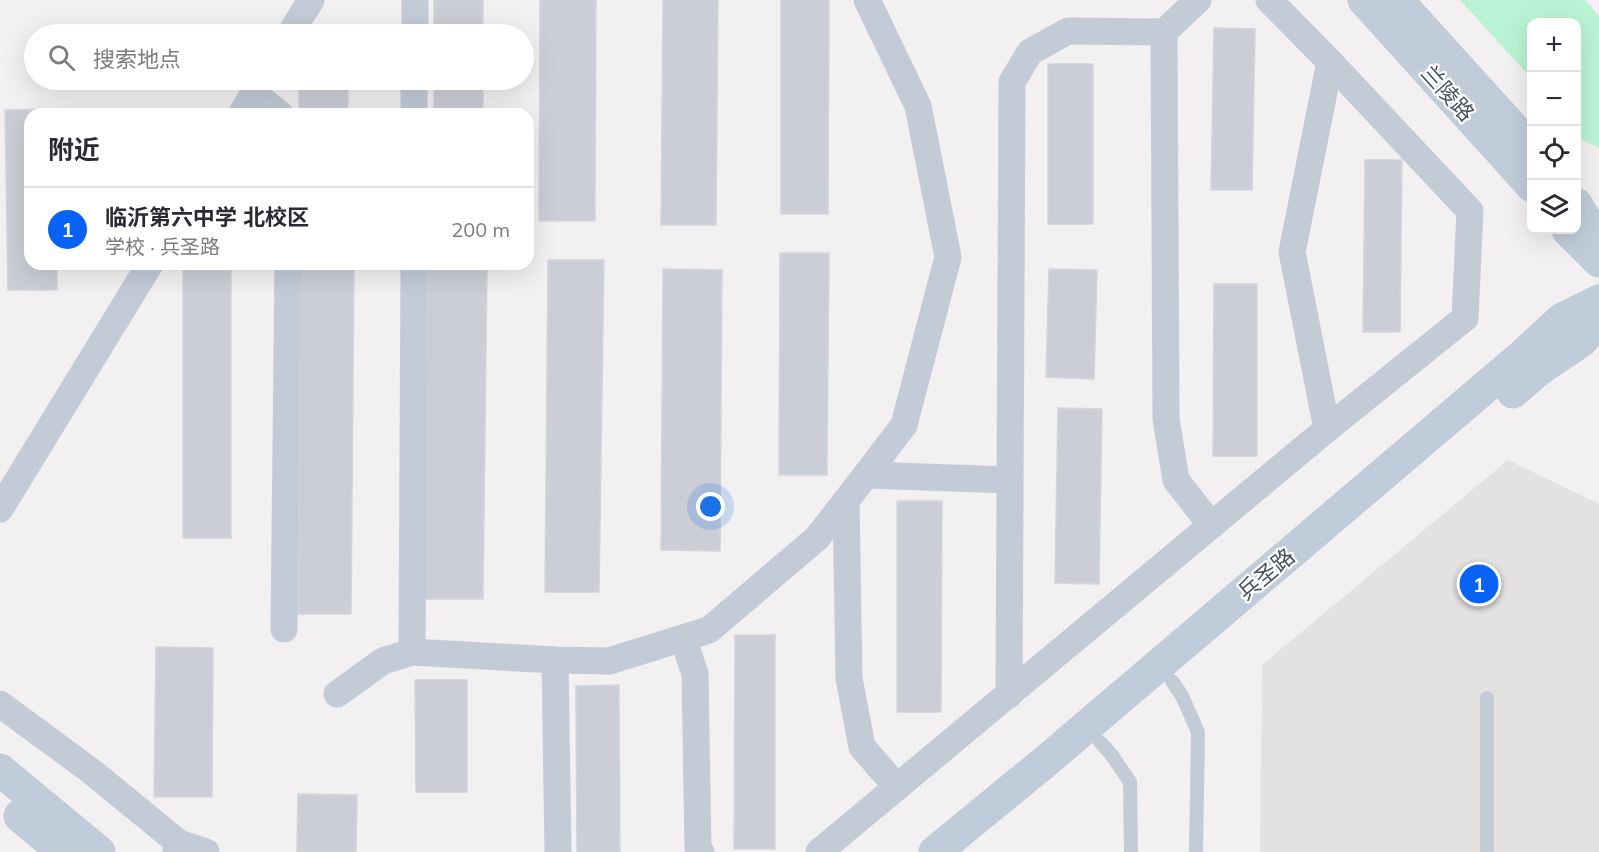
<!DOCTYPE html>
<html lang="zh">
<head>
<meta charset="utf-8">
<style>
  body { margin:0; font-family:Mulish,"Noto Sans SC",sans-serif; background:#f7f7f7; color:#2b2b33 }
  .controls { position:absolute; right:18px; top:18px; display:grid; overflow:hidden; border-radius:12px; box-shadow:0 6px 24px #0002 }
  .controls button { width:54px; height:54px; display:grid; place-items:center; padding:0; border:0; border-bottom:2px solid #e1e1e2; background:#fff; color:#2b2b33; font:30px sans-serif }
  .you { position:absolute; left:711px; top:507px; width:21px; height:21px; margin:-15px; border:4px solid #fff; border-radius:50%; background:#1a73e8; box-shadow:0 0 0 9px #1a73e833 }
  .badge { display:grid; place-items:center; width:39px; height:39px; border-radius:50%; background:#0863f4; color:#fff; font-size:20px; font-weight:700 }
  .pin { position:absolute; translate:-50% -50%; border:3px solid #fff; box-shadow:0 2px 6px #0006 }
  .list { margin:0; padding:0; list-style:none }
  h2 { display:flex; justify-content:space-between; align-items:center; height:78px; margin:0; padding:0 24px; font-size:26px }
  h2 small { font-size:20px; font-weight:400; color:#7c7c81 }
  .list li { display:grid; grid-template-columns:39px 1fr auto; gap:18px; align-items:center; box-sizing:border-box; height:84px; padding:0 24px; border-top:2px solid #e1e1e2 }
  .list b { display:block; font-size:22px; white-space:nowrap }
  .list p { margin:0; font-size:20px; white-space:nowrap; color:#7c7c81 }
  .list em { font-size:20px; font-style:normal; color:#7c7c81 }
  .icon { flex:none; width:33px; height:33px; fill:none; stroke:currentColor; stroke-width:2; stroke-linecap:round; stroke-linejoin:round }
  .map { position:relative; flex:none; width:1599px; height:852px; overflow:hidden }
  .search { position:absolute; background:#fff; box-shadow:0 6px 24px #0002; left:24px; top:24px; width:510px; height:66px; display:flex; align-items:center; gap:15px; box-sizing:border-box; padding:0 21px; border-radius:33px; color:#7c7c81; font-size:22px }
  .panel { position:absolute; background:#fff; box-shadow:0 6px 24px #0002; left:24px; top:108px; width:510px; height:162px; border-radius:18px }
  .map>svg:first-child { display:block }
  .education { fill:#e4e1e1 }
  .green { fill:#baf3d3 }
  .building { fill:#cbced6; stroke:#d3d5dc; stroke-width:1.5 }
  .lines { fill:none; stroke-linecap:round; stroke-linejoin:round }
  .lane { stroke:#c2cbd6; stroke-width:14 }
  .street { stroke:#c2cbd6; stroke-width:27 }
  .secondary { stroke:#c1ccda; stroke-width:33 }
  .labels { text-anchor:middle; stroke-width:4.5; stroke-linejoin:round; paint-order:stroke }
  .street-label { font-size:22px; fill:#46525f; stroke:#fff }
</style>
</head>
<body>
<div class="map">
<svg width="1599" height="852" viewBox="0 0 1599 852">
  <rect width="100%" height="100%" fill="#f2f0f0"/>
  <path class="education" d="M1508,460l91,44v348h-339l2,-187z"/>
  <path class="green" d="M1460,0h125l14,16v132l-16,-8 -6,-8 -1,-110h-44l-1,56z"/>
  <g class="building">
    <rect x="434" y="0" width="49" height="34"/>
    <path d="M540,0h56l-1,221h-56z"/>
    <path d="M663,0h55l-2,225h-55z"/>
    <path d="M781,0h48l-1,214h-47z"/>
    <path d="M1214,28l41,1 -3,161h-41z"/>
    <rect x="1048" y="64" width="45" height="160"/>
    <rect x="299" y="80" width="49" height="34"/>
    <rect x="434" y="80" width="49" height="34"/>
    <path d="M55,109v5h-25v150h27v26h-49l-3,-180z"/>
    <path d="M1365,160h37l-2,172h-37z"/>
    <path d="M780,253h49l-2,222h-48z"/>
    <path d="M548,260h56l-5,332h-54z"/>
    <rect x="183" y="264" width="48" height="274"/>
    <path d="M301,264h53l-3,350h-53z"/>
    <path d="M428,264h59l-4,335h-59z"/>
    <path d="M663,269l59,1 -2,281 -59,-1z"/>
    <path d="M1049,269l48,1 -3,109 -48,-2z"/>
    <path d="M1214,284h43v172h-44z"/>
    <path d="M1058,408l44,1 -3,175 -44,-1z"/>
    <path d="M897,501h45l-1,211h-44z"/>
    <path d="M735,635h40v214h-41z"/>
    <path d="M156,647l57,1 -1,149h-58z"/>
    <path d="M415,680h52v112h-51z"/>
    <path d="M619,685l1,167h-43l-1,-166z"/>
    <path d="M298,794l59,1 -1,57h-59z"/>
  </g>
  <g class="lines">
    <g class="lane">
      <path d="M1172,681l10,15 16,36 -2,120"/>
      <path d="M1487,698v154"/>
      <path d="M1100,742l11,12 19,28 1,70"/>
    </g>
    <g class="street">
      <path d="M1164,32l2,387 10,61 35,45"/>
      <path d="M290,34l21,-34"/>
      <path d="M415,34v-34"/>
      <path d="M254,93l26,21"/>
      <path d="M241,114l21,-34"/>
      <path d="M414,114v-34"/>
      <path d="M1327,429l-35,-177 38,-190"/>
      <path d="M866,475l144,5"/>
      <path d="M846,501l3,177 13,69 35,40"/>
      <path d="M0,509l150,-245"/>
      <path d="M284,629l4,-365"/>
      <path d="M683,638l12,36 3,174 3,4"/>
      <path d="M412,652l2,-388"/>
      <path d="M555,660l3,192"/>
      <path d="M337,694l46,-33 29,-9 143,8 54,1 100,-31 108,-92 49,-63 38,-50 44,-168 -30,-151 -51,-106"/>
      <path d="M1009,695l3,-613 18,-30 38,-21 96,1 34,-32"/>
      <path d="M0,704l91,67 88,72 -3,9"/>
      <path d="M179,843l27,9"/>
      <path d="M819,852l508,-423 138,-111 5,-107 -140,-149 -61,-62"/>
    </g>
    <g class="secondary">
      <path d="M1364,0l168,186"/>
      <path d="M1397,0l135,149"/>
      <path d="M1576,204l23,38"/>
      <path d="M1568,230l31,31"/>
      <path d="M1513,392l25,-22 43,-29 18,-21"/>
      <path d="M0,770l99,82"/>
      <path d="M20,816l43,36"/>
      <path d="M935,852l111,-91 476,-405 40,-37 37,-18"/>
    </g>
  </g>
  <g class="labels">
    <g class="street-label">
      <text transform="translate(1448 93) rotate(48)" y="8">兰陵路</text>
      <text transform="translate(1266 574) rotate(-40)" y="8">兵圣路</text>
    </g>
  </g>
</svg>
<div class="controls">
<button>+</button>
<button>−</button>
<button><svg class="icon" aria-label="locate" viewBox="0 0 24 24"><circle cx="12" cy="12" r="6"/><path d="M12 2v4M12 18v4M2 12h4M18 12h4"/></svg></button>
<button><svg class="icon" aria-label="layers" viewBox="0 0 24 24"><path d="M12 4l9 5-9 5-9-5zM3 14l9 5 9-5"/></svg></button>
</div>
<div class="you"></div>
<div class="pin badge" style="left:1479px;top:584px">1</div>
<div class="search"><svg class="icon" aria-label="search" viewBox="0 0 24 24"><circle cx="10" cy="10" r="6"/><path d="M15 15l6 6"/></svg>搜索地点</div>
<section class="panel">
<h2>附近<small></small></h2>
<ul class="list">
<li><span class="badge">1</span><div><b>临沂第六中学 北校区</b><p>学校 · 兵圣路</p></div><em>200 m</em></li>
</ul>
</section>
</div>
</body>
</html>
